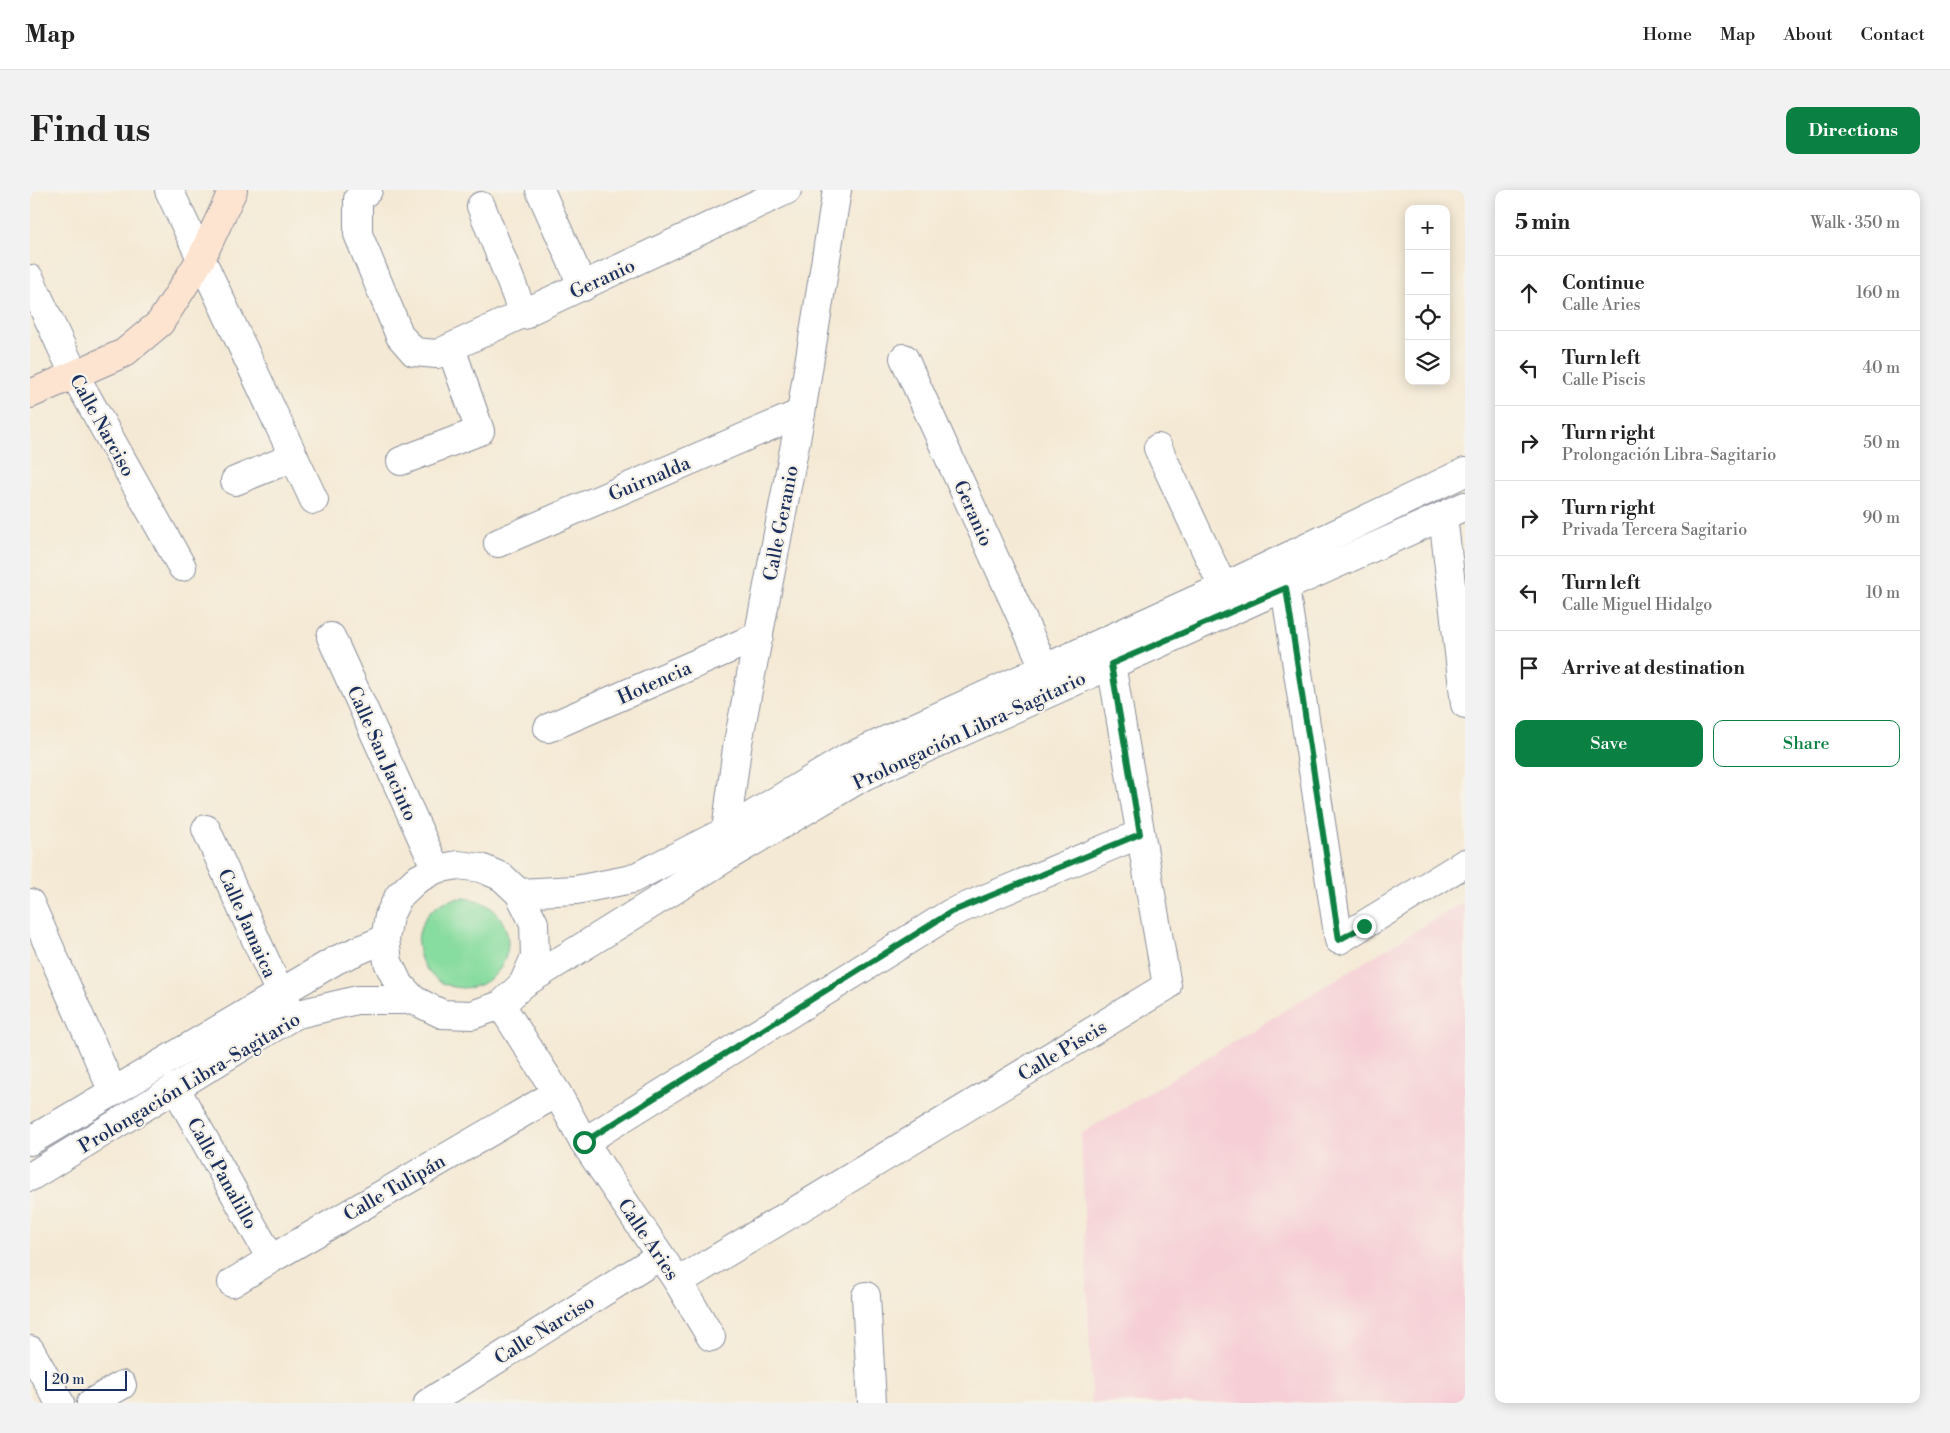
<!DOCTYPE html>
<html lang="en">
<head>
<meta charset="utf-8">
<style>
  body { margin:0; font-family:"Libre Bodoni",serif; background:#f2f2f2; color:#222 }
  .controls { position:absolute; right:15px; top:15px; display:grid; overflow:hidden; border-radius:10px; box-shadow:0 2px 12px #0003 }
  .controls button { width:45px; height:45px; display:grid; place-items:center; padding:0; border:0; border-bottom:1px solid #e0e0e0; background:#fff; color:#222; font:25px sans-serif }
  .scale { position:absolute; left:15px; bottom:12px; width:82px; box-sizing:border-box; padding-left:5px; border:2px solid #1b2f5e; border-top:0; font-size:14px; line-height:18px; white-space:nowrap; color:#1b2f5e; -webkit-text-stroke:4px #f7f3e8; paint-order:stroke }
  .stop { position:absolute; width:15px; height:15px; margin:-11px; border:4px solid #0b8043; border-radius:50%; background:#fff }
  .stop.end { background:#0b8043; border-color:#fff; box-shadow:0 1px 5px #0008 }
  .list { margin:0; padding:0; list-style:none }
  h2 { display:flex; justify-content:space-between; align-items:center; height:65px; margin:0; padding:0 20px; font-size:21px }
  h2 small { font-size:16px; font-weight:400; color:#767676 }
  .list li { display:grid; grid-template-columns:32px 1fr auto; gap:15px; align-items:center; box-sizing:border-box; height:75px; padding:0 20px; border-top:1px solid #e0e0e0 }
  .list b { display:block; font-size:19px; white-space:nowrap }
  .list p { margin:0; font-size:16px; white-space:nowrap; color:#767676 }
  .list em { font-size:16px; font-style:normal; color:#767676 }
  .actions { display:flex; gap:10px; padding:15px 20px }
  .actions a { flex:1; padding:11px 0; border:1px solid #0b8043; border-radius:10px; text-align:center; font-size:18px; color:#0b8043 }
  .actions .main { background:#0b8043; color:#fff }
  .icon { flex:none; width:28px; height:28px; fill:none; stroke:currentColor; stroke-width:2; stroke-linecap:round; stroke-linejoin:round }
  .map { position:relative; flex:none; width:1435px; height:1213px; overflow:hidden; border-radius:10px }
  header { display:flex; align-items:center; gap:30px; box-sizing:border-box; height:70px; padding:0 25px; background:#fff; border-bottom:1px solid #e0e0e0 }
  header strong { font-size:24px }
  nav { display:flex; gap:28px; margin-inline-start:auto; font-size:18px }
  .intro { display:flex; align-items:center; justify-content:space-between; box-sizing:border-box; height:120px; padding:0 30px }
  h1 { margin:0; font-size:35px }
  .button { padding:12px 22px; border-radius:10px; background:#0b8043; color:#fff; font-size:18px; font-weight:700 }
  main { display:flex; gap:30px; padding:0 30px }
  aside { flex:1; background:#fff; border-radius:10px; box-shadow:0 2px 12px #0003 }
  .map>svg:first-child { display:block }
  .built { fill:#f6cfd6 }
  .park { fill:#87dc9f; stroke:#51867e }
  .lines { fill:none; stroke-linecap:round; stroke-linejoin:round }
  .street-casing { stroke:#888c99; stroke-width:30 }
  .secondary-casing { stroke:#888c99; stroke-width:30 }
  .street { stroke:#fff; stroke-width:28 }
  .secondary { stroke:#fde4d1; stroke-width:28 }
  .route { stroke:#0b8043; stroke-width:6 }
  .labels { text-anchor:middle; stroke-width:4.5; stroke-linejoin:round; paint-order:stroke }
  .street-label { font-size:19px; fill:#1b2f5e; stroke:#f7f3e8 }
</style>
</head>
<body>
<header>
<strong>Map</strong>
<nav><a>Home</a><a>Map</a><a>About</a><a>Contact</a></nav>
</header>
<div class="intro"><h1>Find us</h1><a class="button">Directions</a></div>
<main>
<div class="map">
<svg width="1435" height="1213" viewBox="0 0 1435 1213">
  <rect width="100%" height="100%" fill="#f7f3e8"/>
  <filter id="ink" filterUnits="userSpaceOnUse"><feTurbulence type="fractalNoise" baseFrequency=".02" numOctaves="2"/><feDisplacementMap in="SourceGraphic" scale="10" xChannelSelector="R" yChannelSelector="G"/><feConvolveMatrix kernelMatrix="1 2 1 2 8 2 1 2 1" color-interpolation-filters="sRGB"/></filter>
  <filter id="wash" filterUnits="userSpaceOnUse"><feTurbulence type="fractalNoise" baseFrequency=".0096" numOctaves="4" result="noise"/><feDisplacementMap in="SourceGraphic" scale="20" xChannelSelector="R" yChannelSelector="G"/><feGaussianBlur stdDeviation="1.12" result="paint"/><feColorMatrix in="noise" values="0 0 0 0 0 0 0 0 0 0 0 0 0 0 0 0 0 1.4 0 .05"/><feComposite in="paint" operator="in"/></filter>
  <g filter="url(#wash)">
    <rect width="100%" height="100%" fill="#f4e9d4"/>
    <path class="built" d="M1435,711v502h-373l-11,-269z"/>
    <circle class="park" cx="433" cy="753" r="45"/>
  </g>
  <g filter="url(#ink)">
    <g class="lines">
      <defs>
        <g id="street">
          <path d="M139,0l145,310"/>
          <path d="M338,0l-10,9v35l42,102 14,16 23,2 350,-164"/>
          <path d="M510,0l43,97"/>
          <path d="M451,16l43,109"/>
          <path d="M0,89l44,95 108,193"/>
          <path d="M874,168l140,309"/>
          <path d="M1128,258l73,156"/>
          <path d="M371,271l79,-30 -29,-83"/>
          <path d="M205,291l59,-24"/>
          <path d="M1413,326l22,188"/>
          <path d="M468,353l303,-130"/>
          <path d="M1255,398l54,352 126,-77"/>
          <path d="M301,447l105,232"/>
          <path d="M518,538l211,-92"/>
          <path d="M176,639l74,164 9,14"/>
          <path d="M698,653l-2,-12 11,-83 64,-335 36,-223"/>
          <path d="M489,703l57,-3 56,-11 94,-48 121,-73 377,-171 241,-115"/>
          <path d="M0,713l83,189"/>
          <path d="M493,794l207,-129 134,-79 601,-270"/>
          <path d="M471,815l56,88 27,49 94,140 33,55"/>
          <path d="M145,897l96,172"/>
          <path d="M0,951l306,-181 49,-21"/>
          <path d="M554,952l367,-229 189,-79"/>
          <path d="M0,987l264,-162 63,-15h57l28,14 30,1 29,-10 22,-21 12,-27 -1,-34 -15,-30 -17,-16 -21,-9 -23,-3 -22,4 -20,11 -17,16 -10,20 -4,23 3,23 10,21 16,17"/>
          <path d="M648,1092l489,-296 -56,-322"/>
          <path d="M202,1093l39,-24 286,-166"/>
          <path d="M836,1106l6,107"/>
          <path d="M0,1160l30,53"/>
          <path d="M61,1213l31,-18"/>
          <path d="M398,1213l232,-147"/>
        </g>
        <path id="secondary" d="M0,204l94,-41 36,-30 41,-64 32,-69"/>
      </defs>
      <use href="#street" class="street-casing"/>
      <use href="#secondary" class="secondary-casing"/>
      <use href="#street" class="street"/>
      <use href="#secondary" class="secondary"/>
    </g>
  </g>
  <g class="lines" filter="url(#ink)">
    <path class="route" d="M554,952l367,-230 189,-78 -29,-170 175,-76 53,352 25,-14"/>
  </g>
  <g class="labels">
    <g class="street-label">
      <text transform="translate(572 88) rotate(-25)" y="7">Geranio</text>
      <text transform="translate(73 235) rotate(61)" y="7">Calle Narciso</text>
      <text transform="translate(619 288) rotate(-23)" y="7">Guirnalda</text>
      <text transform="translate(944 323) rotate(66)" y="7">Geranio</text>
      <text transform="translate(750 333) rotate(-79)" y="7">Calle Geranio</text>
      <text transform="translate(624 492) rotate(-24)" y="7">Hotencia</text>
      <text transform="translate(939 540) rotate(-25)" y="7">Prolongación Libra-Sagitario</text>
      <text transform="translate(353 563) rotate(66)" y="7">Calle San Jacinto</text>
      <text transform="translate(218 733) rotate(66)" y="7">Calle Jamaica</text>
      <text transform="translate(1032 860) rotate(-31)" y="7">Calle Piscis</text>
      <text transform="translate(159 892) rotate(-31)" y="7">Prolongación Libra-Sagitario</text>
      <text transform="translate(193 983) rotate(61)" y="7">Calle Panalillo</text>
      <text transform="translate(364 997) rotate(-30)" y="7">Calle Tulipán</text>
      <text transform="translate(619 1049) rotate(56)" y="7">Calle Aries</text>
      <text transform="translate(514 1139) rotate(-32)" y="7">Calle Narciso</text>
    </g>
  </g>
</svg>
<div class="controls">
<button>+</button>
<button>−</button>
<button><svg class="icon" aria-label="locate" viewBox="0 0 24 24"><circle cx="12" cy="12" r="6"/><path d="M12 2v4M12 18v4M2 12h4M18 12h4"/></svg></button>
<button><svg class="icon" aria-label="layers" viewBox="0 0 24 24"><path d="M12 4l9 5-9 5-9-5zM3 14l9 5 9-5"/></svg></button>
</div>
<div class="scale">20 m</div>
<div class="stop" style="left:554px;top:952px"></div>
<div class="stop end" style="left:1334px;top:736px"></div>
</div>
<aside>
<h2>5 min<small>Walk · 350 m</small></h2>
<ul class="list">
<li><svg class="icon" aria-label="ahead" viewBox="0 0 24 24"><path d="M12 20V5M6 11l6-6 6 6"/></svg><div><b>Continue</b><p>Calle Aries</p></div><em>160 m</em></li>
<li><svg class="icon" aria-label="left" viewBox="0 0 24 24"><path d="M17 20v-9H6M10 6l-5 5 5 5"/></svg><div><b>Turn left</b><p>Calle Piscis</p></div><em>40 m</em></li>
<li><svg class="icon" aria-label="right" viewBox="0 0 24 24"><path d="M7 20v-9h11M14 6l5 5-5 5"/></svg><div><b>Turn right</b><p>Prolongación Libra-Sagitario</p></div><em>50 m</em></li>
<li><svg class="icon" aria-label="right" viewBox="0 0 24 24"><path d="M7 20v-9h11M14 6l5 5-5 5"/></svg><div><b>Turn right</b><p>Privada Tercera Sagitario</p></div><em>90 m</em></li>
<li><svg class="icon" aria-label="left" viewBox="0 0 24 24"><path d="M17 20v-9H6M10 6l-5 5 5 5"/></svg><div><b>Turn left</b><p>Calle Miguel Hidalgo</p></div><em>10 m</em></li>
<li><svg class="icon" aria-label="arrive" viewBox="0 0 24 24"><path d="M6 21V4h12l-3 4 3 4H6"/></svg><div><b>Arrive at destination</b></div></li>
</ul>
<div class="actions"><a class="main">Save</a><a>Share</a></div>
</aside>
</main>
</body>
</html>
